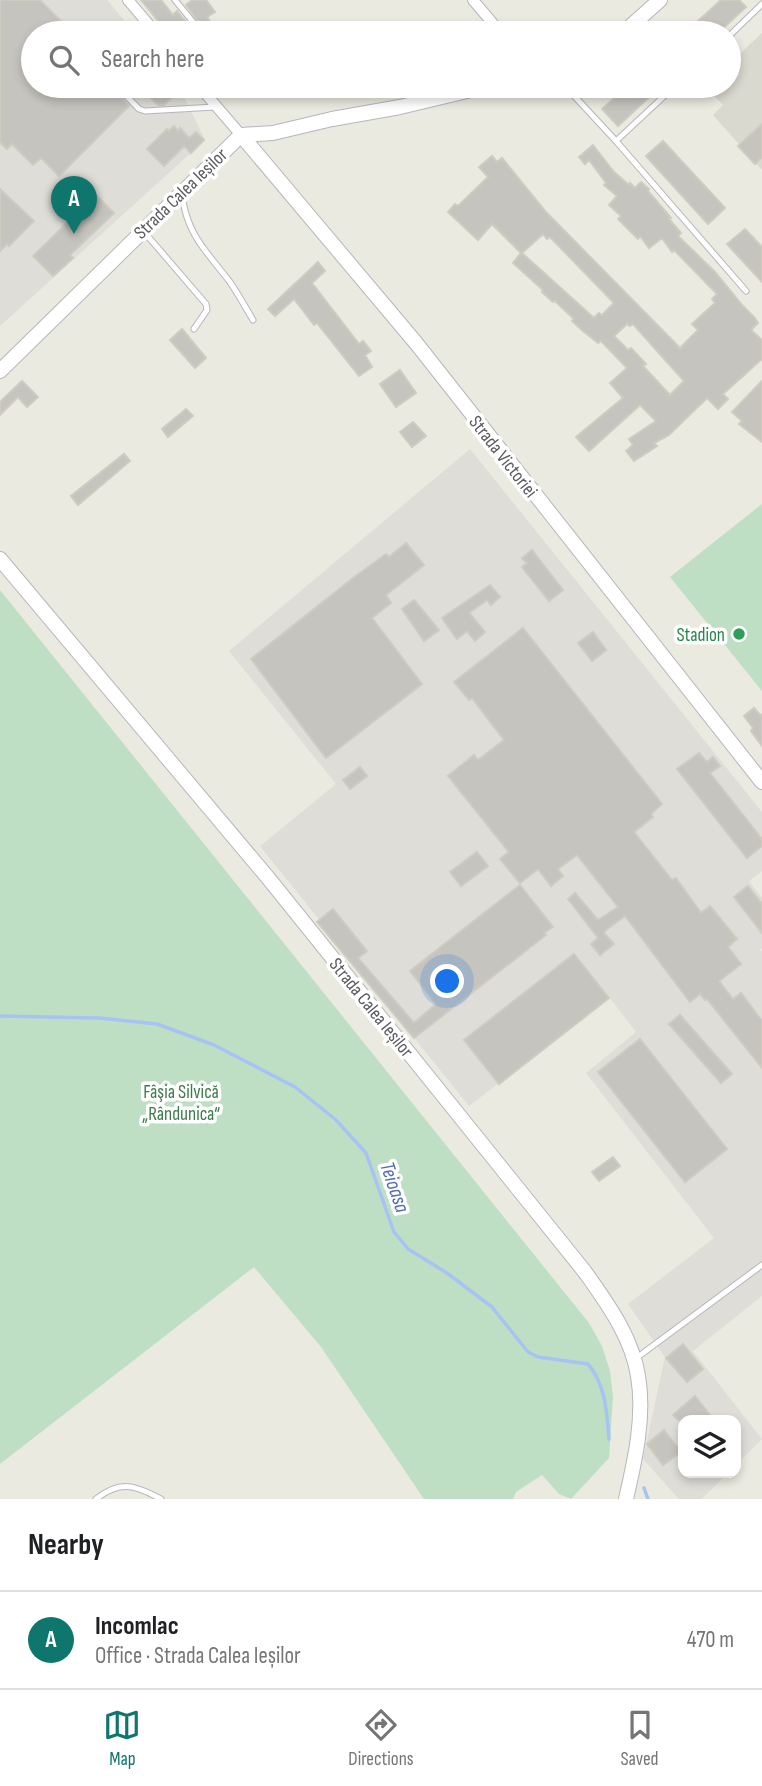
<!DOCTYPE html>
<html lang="en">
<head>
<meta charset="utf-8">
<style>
  body { margin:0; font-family:"Sofia Sans Condensed",sans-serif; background:#f2f2f2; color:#202124 }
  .controls { position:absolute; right:21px; bottom:21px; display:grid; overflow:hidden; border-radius:14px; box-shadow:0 4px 10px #0003 }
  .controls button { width:63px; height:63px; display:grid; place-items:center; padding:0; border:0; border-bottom:2px solid #e0e0e0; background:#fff; color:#202124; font:35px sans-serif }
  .you { position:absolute; left:448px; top:982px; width:24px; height:24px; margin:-18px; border:5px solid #fff; border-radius:50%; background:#1a73e8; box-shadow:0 0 0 10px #1a73e833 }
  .badge { display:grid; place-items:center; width:46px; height:46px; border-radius:50%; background:#0f766e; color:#fff; font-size:23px; font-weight:700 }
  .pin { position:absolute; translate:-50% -58px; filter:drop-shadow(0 2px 4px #0008) }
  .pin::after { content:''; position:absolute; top:37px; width:24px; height:21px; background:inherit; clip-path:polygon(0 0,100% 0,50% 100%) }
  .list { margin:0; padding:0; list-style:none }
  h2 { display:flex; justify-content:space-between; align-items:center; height:91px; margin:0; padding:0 28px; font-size:30px }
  h2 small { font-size:23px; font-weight:400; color:#757577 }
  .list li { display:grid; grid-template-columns:46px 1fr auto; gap:21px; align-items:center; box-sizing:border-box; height:98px; padding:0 28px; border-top:2px solid #e0e0e0 }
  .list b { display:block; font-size:26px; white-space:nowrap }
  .list p { margin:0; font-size:23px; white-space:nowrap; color:#757577 }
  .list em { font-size:23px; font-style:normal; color:#757577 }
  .icon { flex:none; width:38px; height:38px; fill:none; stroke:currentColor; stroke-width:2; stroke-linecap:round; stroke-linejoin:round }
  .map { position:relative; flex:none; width:762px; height:1499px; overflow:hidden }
  .search { position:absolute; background:#fff; box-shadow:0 4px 10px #0003; left:21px; right:21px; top:21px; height:77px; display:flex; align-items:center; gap:18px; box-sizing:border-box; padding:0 24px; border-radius:38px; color:#757577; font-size:26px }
  .sheet { height:189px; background:#fff }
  nav { display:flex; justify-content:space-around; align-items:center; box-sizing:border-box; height:98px; border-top:2px solid #e0e0e0; background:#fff; font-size:19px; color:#757577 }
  nav a { display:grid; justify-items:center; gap:4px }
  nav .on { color:#0f766e }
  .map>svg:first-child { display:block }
  .industrial { fill:#deddd8 }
  .education { fill:#dad9cf }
  .green { fill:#bfdfc5 }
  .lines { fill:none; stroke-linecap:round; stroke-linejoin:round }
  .stream { stroke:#a7c3f4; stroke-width:3.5 }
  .building { fill:#c6c4be; stroke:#ceccc0; stroke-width:2; fill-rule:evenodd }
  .service-casing { stroke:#b6b7bc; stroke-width:7 }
  .minor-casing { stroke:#b6b7bc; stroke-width:12 }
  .tertiary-casing { stroke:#b6b7bc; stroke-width:16 }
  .service { stroke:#fff; stroke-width:5 }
  .minor { stroke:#fff; stroke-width:10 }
  .tertiary { stroke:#fff; stroke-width:14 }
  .leisure-dot { fill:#2e9e5b; stroke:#fff; stroke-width:2.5 }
  .labels { text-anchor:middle; stroke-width:7; stroke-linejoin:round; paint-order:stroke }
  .street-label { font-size:19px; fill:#595b60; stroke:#fff }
  .leisure-label { font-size:19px; fill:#27864d; stroke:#fff; text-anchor:end }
  .park-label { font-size:19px; fill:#3d7b4c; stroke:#fff }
  .water-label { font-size:21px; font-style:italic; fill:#4e6bb3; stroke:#fff }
</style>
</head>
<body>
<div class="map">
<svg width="762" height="1499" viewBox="0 0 762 1499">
  <rect width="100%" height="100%" fill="#eaeae0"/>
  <g class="industrial">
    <path d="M0,0h107l28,33h-102v53h146l26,54 -205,186z"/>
    <path d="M470,449l292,363v59l-13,10 13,17v50l-2,2 2,2v344l-69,55 69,88 -26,26v-45h-53v53h45l-26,26h-23l-36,-40 22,-102 -37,-53 86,-66 -128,-165 50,-41 -26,-34 -141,108 -209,-260 76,-62 -107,-133z"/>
  </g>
  <path class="education" d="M762,33v137l-49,-55 10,-10 -18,-19h24v-22z"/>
  <g class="green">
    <path d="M762,504v187l-92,-114z"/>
    <path d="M0,590l589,733 13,23 8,25 3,26 -4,61 -38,41 -12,-5 -17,-19 -26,17 -3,7h-89l-103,-152 -67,-80 -254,197z"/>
  </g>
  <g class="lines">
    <g class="stream">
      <path d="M0,1016l99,2 58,6 57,21 81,42 40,32 31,34 28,79 14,17 39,24 45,34 36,45 10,5 50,7c18,21 19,50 21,75"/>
      <path d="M644,1488l4,11"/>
    </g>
  </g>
  <g class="building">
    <path d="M0,0h40l33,33h-40v53h77l19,20 -70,70 -18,-18 -8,7 -21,-21 -5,5 -7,-7z"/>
    <path d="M141,0h20l12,15 4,-4 18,22h-27z"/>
    <path d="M192,0h14l9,12 -8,5 11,16h-11l-21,-28z"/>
    <path d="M721,0h18l7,7 -28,26h-33z"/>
    <path d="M149,86h22l6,6 -13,13h-6l-14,-14z"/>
    <path d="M628,86h33l-43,40 -16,-17z"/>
    <path d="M762,124v33l-7,7 -17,-18z"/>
    <path d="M174,126l4,5 2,-3 9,10 7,-6 8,8 -13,13 -7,-7 -20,20 -17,-17 20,-20 2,2z"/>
    <path d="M663,141l62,67 -17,16 -62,-68z"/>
    <path d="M593,145l21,27 15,13 1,-2 5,5 6,-6 8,7 -1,2 23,27 -2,1 12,14 -3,3 37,36 27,33 13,13 3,5 -7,7 11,10v19l-39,35 5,5 -10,10 -11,-11 -38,37 -15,8 3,3 -23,15 -8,-10 7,-6 -4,-6 27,-18 -16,-16 -51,46 -13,-14 47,-39 -13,-15 17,-15 -26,-27 -3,2 -15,-12 -11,-10 2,-2 -19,-18 -2,1 -11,-10 1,-2 -30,-27 8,-10 -29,-29 -14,16 -30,-28 7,-8 3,2 30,-29 -9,-10 13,-11 5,6 5,-4 43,53 135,137 18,-18 -6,-6 23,-21 -3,-4 5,-5 -43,-44 -2,2 -10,-14 -13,10 -9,-12 -2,3 -20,-20 3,-3 -12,-11 8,-9 -13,-11 2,-2 -17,-23 -4,4 -6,-7zM543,234l4,5 3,-2 64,66 -12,12 -3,-2 -5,5 -72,-65zM627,324l3,2 3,-2 51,57 -14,14 -27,-29 3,-2 -15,-16 -3,2 -14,-14z"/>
    <path d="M0,189l34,32 -25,25 -2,-2 -7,7z"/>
    <path d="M96,195l18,18 -44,42 3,3 -20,18 -20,-20z"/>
    <path d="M745,229l17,18v35l-35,-38z"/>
    <path d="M318,262l7,9 -13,12 47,61 4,-3 8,10 -6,4 7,12 -13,9 -42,-53 -3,2 -20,-26 -19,17 -7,-7z"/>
    <path d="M182,329l24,29 -11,10 -25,-28z"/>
    <path d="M400,370l16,23 -20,14 -16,-23z"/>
    <path d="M22,381l16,16 -11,10 -9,-10 -18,18v-13z"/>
    <path d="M762,381v61l-23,-18 3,-3 -10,-9z"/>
    <path d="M186,409l7,7 -25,21 -6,-8z"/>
    <path d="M413,422l13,14 -14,11 -12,-15z"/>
    <path d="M124,454l6,7 -52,44 -7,-9z"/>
    <path d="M406,543l18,22 -38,30 5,8 -19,15 50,66 -96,74 -75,-99 102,-81 33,-24 3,3z"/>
    <path d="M532,550l31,40 -14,11 -27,-34 5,-4 -5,-5z"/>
    <path d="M490,585l10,12 -9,8 -4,-5 -18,13 16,19 -10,9 -8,-10 -10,8 -15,-21z"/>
    <path d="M414,600l25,30 -15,11 -22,-32z"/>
    <path d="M523,628l139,176 -11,10 2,3 -19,15 38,48 4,-2 25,35 9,-7 27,33 -9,8 13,17 -22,17 14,18 8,-6 21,28v47l-55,-69 -2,1 -5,-6 -10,8 -65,-86 -19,14 -2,3 10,11 -14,11 -9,-11 7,-6 -30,-39 7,-6 23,27 20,-13 -41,-52 -19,14 5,7 -12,10 -13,-17 -18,14 -20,-24 9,-7 -61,-76 26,-21 4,5 26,-20 -32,-42 -3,2 -15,-18z"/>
    <path d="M593,632l13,18 -14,11 -14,-18z"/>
    <path d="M754,708l7,8 1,-2v32l-11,-15 2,-3 -9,-12z"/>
    <path d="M699,753l8,9 6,-5 7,9 -10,7 52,66v7l-15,12 -70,-89z"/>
    <path d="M360,767l7,9 -17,13 -7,-9z"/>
    <path d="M477,852l11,14 -27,20 -11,-14z"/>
    <path d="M520,885l33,42 -9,6 2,2 -132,103 -97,-116 16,-13 34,42 -9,7 56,65 22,-19 -26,-33z"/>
    <path d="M748,886l14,18v29l-28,-36z"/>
    <path d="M574,954l35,44 -110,86 -35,-44z"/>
    <path d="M680,1015l52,59 -11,9 -52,-59z"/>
    <path d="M640,1039l87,110 -42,33 -87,-110z"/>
    <path d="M613,1157l7,9 -21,15 -7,-9z"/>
    <path d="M683,1344l20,25 -16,13 -21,-24z"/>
    <path d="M695,1396l16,20 -5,4h-28l-5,-5z"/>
    <path d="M664,1430l17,22 -18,13 -16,-21z"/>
  </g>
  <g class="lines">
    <defs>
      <g id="service">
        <path d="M175,0l27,33"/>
        <path d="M729,36l33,-32"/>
        <path d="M117,86l22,23 6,2 70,-4"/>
        <path d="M565,86l51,55"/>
        <path d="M675,86l-59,55 130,150"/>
        <path d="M182,195c5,40 25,57 48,87 8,12 16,26 23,38"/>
        <path d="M145,233l61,71 1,6 -13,19"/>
        <path d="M635,1359l127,-94"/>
        <path d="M96,1499c24,-19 39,-14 65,0"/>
      </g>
      <g id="minor">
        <path d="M128,0l28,33"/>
        <path d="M473,0l28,33"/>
        <path d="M199,86l42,49"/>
      </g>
      <g id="tertiary">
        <path d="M623,33l37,-33"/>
        <path d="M241,135l175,208 346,439"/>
        <path d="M0,371l241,-236 32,-2 59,-14 68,-12 88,-21"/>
        <path d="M0,559l269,320 316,393c22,31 47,65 53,104 7,40 -3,84 -12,123"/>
      </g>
    </defs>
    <use href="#service" class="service-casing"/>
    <use href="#minor" class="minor-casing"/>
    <use href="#tertiary" class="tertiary-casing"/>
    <use href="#service" class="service"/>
    <use href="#minor" class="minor"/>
    <use href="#tertiary" class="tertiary"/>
  </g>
  <circle class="leisure-dot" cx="739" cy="634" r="7"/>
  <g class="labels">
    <g class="street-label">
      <text transform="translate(180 193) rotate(-44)" y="7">Strada Calea Ieșilor</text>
      <text transform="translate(504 456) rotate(52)" y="7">Strada Victoriei</text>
      <text transform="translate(372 1007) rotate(51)" y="7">Strada Calea Ieșilor</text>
    </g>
    <g class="leisure-label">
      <text x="725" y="641">Stadion</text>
    </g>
    <g class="park-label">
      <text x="181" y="1098">Fâşia Silvică<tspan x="181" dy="22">„Rândunica“</tspan></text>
    </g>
    <g class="water-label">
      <text transform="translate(395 1187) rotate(71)" y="7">Teioasa</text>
    </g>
  </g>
</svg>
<div class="controls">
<button><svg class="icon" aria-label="layers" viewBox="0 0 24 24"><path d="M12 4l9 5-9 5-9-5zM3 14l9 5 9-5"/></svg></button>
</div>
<div class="you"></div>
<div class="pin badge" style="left:74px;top:234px">A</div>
<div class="search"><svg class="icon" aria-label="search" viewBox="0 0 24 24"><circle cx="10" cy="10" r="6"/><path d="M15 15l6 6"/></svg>Search here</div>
</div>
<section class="sheet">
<h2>Nearby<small></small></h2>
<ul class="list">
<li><span class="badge">A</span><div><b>Incomlac</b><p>Office · Strada Calea Ieșilor</p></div><em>470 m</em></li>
</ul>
</section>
<nav>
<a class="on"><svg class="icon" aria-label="map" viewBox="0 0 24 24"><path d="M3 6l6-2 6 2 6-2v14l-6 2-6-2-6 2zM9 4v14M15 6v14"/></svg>Map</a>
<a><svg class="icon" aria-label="directions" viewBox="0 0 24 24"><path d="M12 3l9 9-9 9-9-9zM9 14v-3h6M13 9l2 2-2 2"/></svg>Directions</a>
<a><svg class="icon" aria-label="saved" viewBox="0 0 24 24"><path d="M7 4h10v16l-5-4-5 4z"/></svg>Saved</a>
</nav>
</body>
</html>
